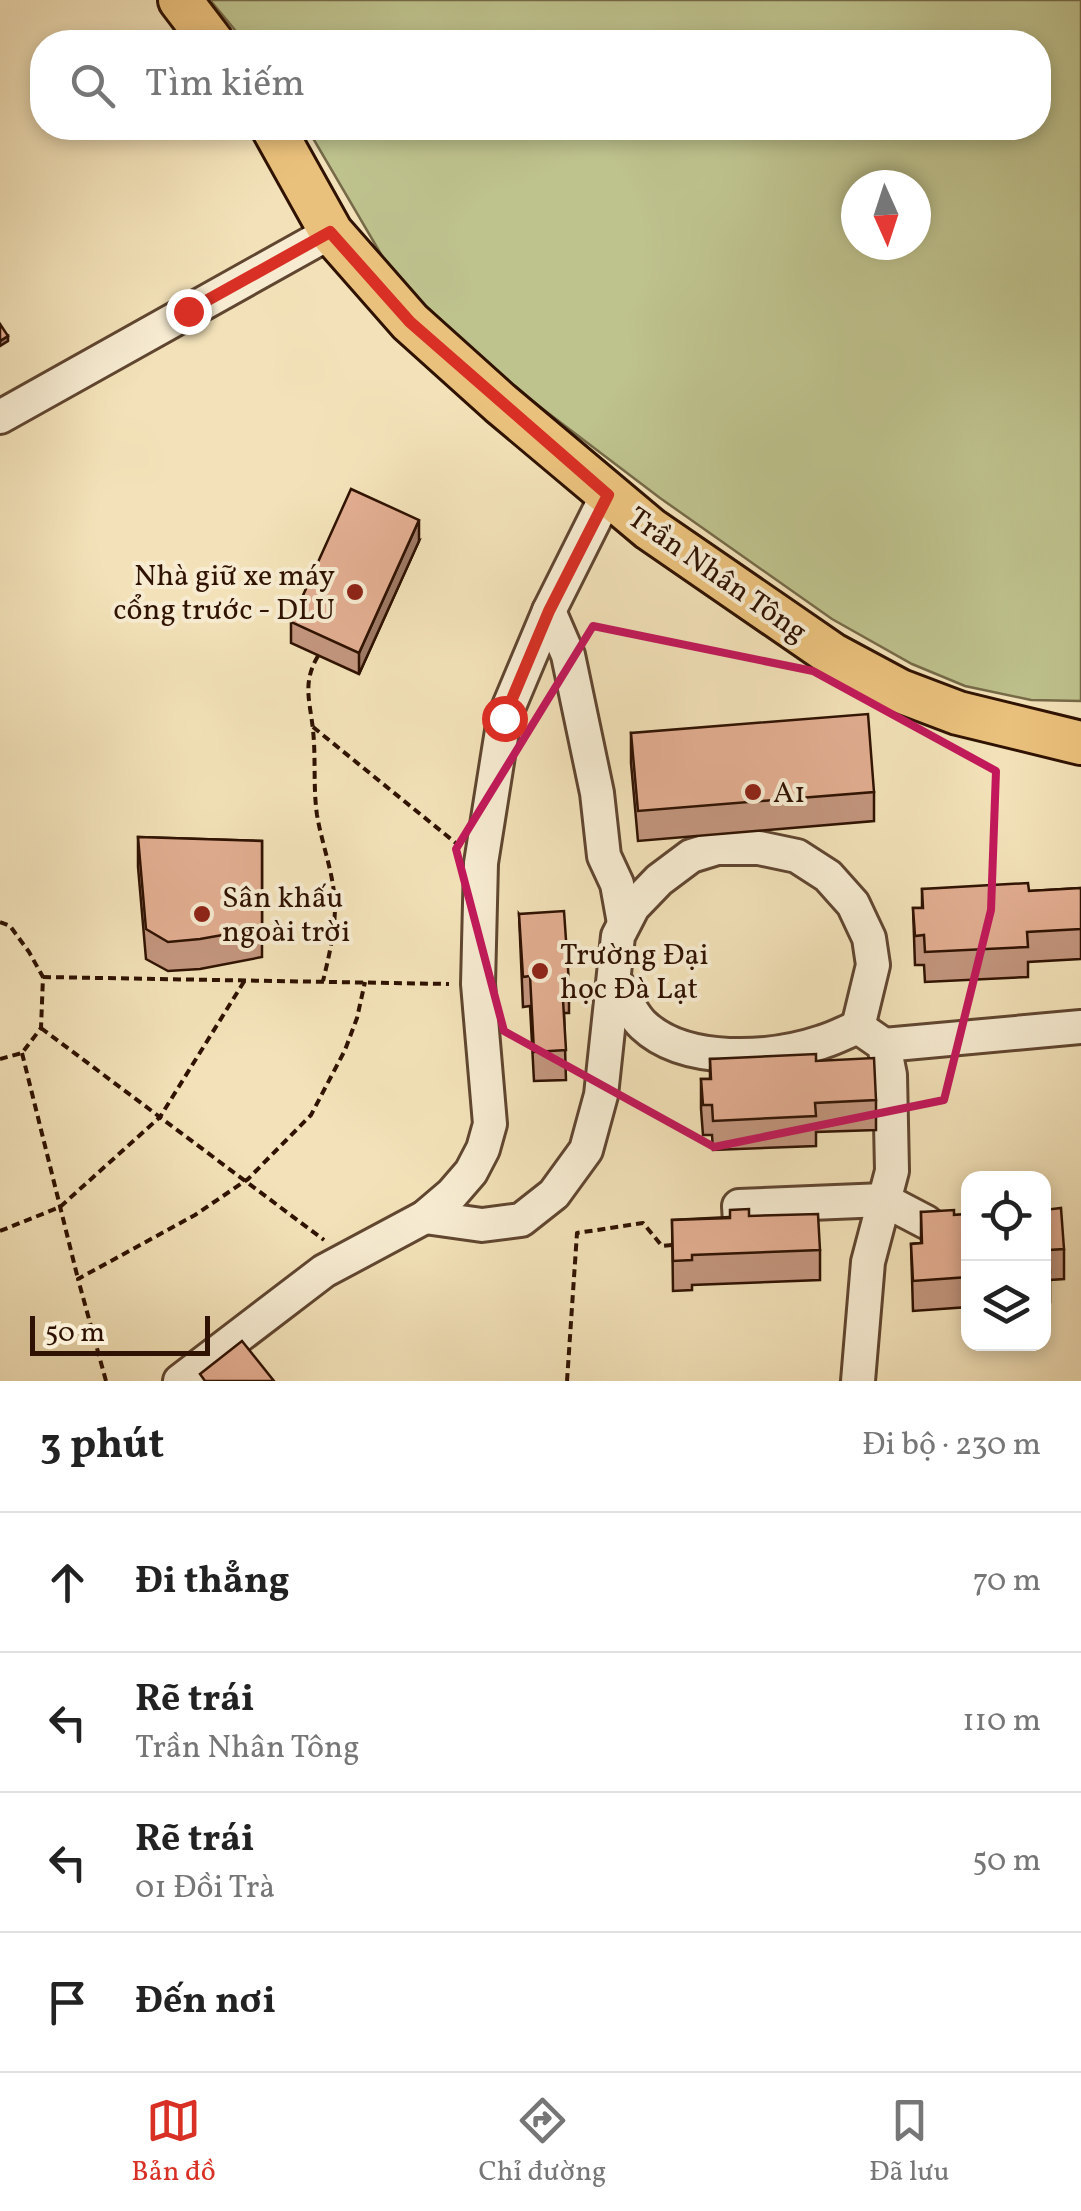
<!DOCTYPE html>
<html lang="vi">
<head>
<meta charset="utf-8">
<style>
  body { margin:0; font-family:Vollkorn,serif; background:#f2f2f2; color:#222 }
  .controls { position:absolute; right:30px; bottom:30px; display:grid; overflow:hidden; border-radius:20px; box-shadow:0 5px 15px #0003 }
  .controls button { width:90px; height:90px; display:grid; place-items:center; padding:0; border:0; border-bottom:2px solid #e0e0e0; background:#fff; color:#222; font:50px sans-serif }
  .compass { position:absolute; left:841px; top:170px; width:90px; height:90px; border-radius:50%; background:#fff; box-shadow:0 5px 15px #0003; rotate:177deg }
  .scale { position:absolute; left:30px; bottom:25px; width:180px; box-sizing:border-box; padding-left:10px; border:5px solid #2f1202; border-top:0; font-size:28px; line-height:35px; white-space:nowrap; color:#2f1202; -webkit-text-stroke:8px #f7ecd2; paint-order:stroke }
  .stop { position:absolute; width:30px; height:30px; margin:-22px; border:8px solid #d93025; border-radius:50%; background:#fff }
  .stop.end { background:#d93025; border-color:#fff; box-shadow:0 2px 10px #0008 }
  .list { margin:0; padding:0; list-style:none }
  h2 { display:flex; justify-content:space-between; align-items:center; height:130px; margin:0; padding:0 40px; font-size:42px }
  h2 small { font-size:32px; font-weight:400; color:#767676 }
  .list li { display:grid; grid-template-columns:65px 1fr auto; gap:30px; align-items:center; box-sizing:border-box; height:140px; padding:0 40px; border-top:2px solid #e0e0e0 }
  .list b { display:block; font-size:38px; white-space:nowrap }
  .list p { margin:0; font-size:32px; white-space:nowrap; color:#767676 }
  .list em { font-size:32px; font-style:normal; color:#767676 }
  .icon { flex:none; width:55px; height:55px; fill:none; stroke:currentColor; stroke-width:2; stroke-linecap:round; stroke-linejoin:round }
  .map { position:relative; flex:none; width:1081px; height:1381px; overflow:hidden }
  .search { position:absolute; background:#fff; box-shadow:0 5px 15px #0003; left:30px; right:30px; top:30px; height:110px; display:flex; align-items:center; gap:25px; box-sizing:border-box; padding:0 35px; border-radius:40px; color:#767676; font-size:38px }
  .sheet { height:690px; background:#fff }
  nav { display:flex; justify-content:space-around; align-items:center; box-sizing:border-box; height:140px; border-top:2px solid #e0e0e0; background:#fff; font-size:28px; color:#767676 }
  nav a { display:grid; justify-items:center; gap:5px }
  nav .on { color:#d93025 }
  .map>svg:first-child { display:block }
  .green { fill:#bec28d; stroke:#766a48; stroke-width:2.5; fill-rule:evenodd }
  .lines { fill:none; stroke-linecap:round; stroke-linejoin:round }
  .minor-casing { stroke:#604630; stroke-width:38 }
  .major-casing { stroke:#2f1202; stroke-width:48 }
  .path { stroke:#2f1202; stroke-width:4; stroke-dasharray:8 5; stroke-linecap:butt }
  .minor { stroke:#f7ecd2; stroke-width:32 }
  .major { stroke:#eac17c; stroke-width:42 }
  .wall { fill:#c3967e; stroke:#2f1202; stroke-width:2.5 }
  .shaded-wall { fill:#9f7a66; stroke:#2f1202; stroke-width:2.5 }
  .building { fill:#e3ae92; stroke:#2f1202; stroke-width:2.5 }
  .route { stroke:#d93025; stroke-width:12 }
  .marked { fill:none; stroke:#c2185b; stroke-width:8; stroke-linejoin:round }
  .poi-dot { fill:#8f2418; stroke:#f7ecd2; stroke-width:4 }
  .labels { text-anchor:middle; stroke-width:8; stroke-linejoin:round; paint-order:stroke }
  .street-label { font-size:30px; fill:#2f1202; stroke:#f7ecd2 }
  .poi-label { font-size:30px; fill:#2f1202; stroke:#f7ecd2; text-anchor:start }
</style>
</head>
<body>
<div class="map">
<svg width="1081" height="1381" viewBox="0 0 1081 1381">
  <rect width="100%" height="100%" fill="#f3e2b9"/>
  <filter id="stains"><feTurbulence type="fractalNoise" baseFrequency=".002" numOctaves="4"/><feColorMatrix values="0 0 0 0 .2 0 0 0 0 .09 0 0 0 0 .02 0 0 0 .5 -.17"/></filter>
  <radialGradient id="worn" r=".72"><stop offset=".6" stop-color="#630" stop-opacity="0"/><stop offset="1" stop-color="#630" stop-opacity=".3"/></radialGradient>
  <path class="green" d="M210,0h871v701l-50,-1 -66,-14 -53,-22 -80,-45 -172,-121 -174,-132 -62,-59 -42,-51 -75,-128h731v-86h-793zM856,185h60v60h-60z"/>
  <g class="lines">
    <defs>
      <g id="minor">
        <path d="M0,417l331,-185"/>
        <path d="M549,611l19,44 29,138 7,63 13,28 7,39"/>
        <path d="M614,979c9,14 17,35 29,46 42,40 128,34 179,17 13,-4 24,-10 36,-15"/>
        <path d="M884,1045l197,-18"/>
        <path d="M425,1217l57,8 39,-5 33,-26 32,-44 15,-55 17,-159 15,-29 26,-27 32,-24 26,-8h42l38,8 31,20 25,28 16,34 4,27 -15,62"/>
        <path d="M740,1222l-1,-16 145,-6 42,22"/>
        <path d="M180,1381l144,-110 101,-54 27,-23 19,-22 12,-23 7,-25 -12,-140 3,-121 23,-145 45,-107 58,-116"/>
        <path d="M858,1381l10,-119 24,-91 -2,-96 -6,-30 -26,-18"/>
      </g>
      <g id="major">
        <path d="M180,0l32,42"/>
        <path d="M273,128l58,104 79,90 90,81 150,126 183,126 67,36 58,22 123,30"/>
      </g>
    </defs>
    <use href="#minor" class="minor-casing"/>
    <use href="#major" class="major-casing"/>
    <g class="path">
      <path d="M318,656c-16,27 -8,45 -5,74 3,28 0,57 4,85 5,30 17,59 18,90 0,27 -6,51 -12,76"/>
      <path d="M313,727l144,117"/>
      <path d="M0,922l10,4 19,26 14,25 -2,51 -19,25 -22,6"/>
      <path d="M43,977l406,7"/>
      <path d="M41,1028l283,212"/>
      <path d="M22,1053l56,226"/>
      <path d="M0,1231l60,-24 100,-90 85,-137"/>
      <path d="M106,1381l-28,-102 117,-64 53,-36 63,-64 34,-65 12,-32 8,-36"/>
      <path d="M567,1381l10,-148 66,-10 19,23 10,-1"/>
    </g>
    <use href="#minor" class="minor"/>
    <use href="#major" class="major"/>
  </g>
  <g class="wall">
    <path d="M419,541l-60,133 -68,-31v-21z"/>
    <path d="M631,733l243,59v29l-236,20 -7,-78z"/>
    <path d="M138,837l124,4v116l-62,12 -32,2 -22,-12 -8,-92z"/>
    <path d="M1081,888v71l-53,3v15l-103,5 -1,-17h-9l-2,-57h9v-19l107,2z"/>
    <path d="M519,914l50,69v30h-5l2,67 -32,1 -4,-75 -7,1z"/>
    <path d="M710,1059l106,2 60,39v30l-60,2v14l-103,4 -1,-15h-9l-2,-26v-30h9z"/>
    <path d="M1044,1210l20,39v30l-14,1v22h-6z"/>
    <path d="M921,1212l33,3 14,-1v93l-55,4 -2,-67 10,-1z"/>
    <path d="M749,1216l71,34v30l-128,5v5l-19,1 -1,-71z"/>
  </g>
  <g class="shaded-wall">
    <path d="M8,336v5l-8,5v-5z"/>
    <path d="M419,520v21l-60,133v-21z"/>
  </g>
  <g class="building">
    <path d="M0,324l8,12 -8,5z"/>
    <path d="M351,489l68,31 -60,133 -68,-31z"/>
    <path d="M868,714l6,78 -236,19 -7,-78z"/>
    <path d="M138,837l124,4v87l-62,11 -32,3 -22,-13z"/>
    <path d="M1028,883l1,8 52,-3v41l-54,3 1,15 -103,5 -1,-17 -9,1 -2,-28h10l-1,-19z"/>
    <path d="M564,911l5,72h-7l4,67 -32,2 -4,-76 -7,1 -4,-63z"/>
    <path d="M816,1054v7l58,-3 2,42 -61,3 1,13 -103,5 -1,-16h-9l-2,-26h10l-1,-20z"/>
    <path d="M1061,1208l3,41 -15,1 1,22h-6v-62z"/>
    <path d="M749,1209v7l69,-2 2,36 -128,5v5l-19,1 -1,-41 58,-2v-8z"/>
    <path d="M954,1210v5l14,-1v63l-55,4 -2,-37 11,-1 -1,-31z"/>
    <path d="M242,1341l32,40h-69l-5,-7z"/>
  </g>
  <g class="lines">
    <path class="route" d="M188,311l142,-79 80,90 198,173 -59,116 -45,107"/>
  </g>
  <path class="marked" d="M593,626l220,45 183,100 -5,139 -47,190 -230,47 -210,-116 -48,-182z"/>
  <g class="poi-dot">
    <circle cx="355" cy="592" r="10"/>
    <circle cx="753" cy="792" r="10"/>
    <circle cx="202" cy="914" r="10"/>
    <circle cx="540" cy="971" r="10"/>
  </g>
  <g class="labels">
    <g class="street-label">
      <text transform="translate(718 574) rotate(35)" y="10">Trần Nhân Tông</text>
    </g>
    <g class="poi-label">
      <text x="335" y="585" text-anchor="end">Nhà giữ xe máy<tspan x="335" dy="34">cổng trước - DLU</tspan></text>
      <text x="773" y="802">A1</text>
      <text x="222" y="907">Sân khấu<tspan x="222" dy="34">ngoài trời</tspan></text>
      <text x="560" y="964">Trường Đại<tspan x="560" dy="34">học Đà Lạt</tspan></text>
    </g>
  </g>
  <rect width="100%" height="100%" filter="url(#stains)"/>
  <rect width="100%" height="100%" fill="url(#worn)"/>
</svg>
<div class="controls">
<button><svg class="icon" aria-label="locate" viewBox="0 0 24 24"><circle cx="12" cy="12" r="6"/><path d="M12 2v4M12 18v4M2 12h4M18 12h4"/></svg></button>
<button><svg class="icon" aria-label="layers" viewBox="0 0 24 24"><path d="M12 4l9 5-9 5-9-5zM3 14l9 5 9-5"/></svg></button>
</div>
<svg class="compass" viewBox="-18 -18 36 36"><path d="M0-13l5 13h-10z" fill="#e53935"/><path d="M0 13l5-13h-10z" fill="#767676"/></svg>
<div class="scale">50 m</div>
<div class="stop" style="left:504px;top:718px"></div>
<div class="stop end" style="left:188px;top:311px"></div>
<div class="search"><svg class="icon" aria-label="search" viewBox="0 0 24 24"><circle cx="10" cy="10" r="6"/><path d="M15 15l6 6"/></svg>Tìm kiếm</div>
</div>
<section class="sheet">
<h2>3 phút<small>Đi bộ · 230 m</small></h2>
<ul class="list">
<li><svg class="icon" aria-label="ahead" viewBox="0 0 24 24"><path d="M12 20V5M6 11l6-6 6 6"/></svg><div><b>Đi thẳng</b></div><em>70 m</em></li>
<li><svg class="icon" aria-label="left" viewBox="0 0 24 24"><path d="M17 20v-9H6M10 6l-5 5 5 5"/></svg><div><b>Rẽ trái</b><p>Trần Nhân Tông</p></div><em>110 m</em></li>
<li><svg class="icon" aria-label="left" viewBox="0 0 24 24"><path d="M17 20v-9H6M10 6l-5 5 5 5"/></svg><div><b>Rẽ trái</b><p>01 Đồi Trà</p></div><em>50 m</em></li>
<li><svg class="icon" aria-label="arrive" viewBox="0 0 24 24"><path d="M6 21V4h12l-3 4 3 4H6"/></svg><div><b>Đến nơi</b></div></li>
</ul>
</section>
<nav>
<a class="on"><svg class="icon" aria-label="map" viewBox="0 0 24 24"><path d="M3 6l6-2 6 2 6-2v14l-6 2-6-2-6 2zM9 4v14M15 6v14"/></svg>Bản đồ</a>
<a><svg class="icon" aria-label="directions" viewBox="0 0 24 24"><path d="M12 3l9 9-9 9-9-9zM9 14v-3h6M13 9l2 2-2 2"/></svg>Chỉ đường</a>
<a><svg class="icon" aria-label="saved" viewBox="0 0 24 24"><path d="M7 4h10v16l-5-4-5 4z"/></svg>Đã lưu</a>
</nav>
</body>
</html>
